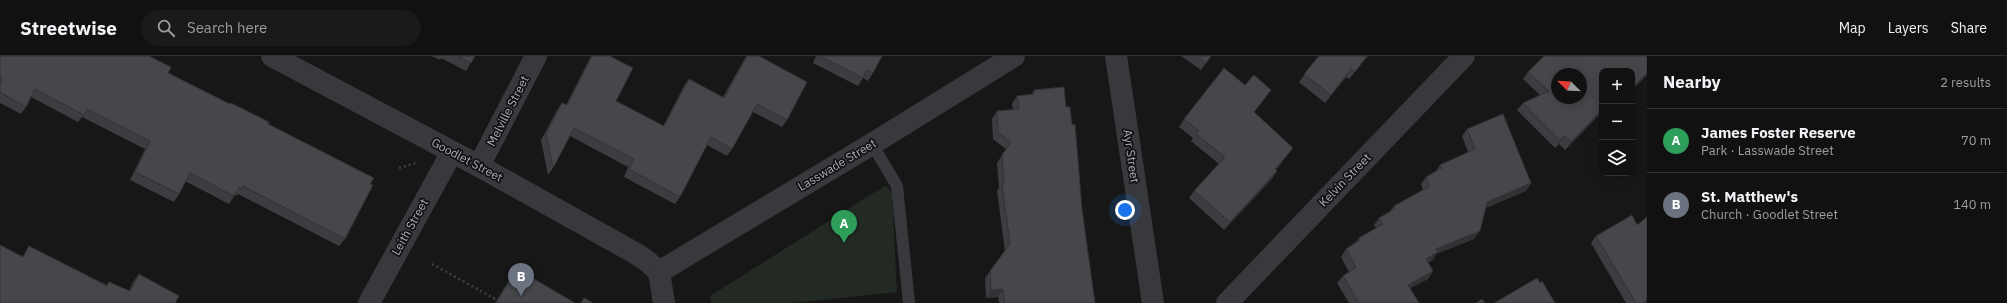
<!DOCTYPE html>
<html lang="en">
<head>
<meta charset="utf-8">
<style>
  body { margin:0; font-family:"IBM Plex Sans",sans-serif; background:#1a1a1b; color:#f1f3f6 }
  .controls { position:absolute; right:12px; top:12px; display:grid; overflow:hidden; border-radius:8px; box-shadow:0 2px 10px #0003 }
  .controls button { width:36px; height:36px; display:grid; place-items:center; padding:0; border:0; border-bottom:1px solid #303132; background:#111112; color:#f1f3f6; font:20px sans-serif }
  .compass { position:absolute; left:1551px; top:12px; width:36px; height:36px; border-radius:50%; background:#111112; box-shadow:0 2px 10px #0003; rotate:294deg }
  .you { position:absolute; left:1125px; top:154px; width:14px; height:14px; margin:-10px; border:3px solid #fff; border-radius:50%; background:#1a73e8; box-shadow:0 0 0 6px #1a73e833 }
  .badge { display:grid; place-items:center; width:26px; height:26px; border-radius:50%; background:#ea580c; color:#fff; font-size:13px; font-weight:700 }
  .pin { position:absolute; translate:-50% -33px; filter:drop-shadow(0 1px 2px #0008) }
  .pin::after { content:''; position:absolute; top:21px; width:14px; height:12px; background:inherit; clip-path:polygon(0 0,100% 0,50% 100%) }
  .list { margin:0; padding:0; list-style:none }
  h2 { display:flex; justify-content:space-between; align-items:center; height:52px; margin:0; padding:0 16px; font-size:17px }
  h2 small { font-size:13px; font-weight:400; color:#9c9d9f }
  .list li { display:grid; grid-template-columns:26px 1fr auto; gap:12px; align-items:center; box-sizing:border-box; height:64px; padding:0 16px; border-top:1px solid #303132 }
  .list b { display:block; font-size:15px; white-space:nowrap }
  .list p { margin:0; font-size:13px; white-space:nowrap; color:#9c9d9f }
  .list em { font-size:13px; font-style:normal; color:#9c9d9f }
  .icon { flex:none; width:22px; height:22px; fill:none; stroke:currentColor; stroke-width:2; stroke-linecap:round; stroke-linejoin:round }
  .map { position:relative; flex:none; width:1647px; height:247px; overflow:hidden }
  header { display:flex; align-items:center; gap:24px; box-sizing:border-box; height:56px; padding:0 20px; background:#111112; border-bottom:1px solid #303132 }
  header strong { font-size:19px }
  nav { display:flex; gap:22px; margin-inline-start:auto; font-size:14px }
  .search { width:280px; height:36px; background:#1a1a1b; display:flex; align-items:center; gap:10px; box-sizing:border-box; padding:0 14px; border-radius:22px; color:#9c9d9f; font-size:15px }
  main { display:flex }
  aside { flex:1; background:#111112 }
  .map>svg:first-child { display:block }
  .green { fill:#232a24 }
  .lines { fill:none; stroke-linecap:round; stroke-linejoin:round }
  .path { stroke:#3e3f44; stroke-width:2.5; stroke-dasharray:2 3; stroke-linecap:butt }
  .lane { stroke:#38393d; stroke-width:12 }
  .street { stroke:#38393d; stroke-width:22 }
  .wall { fill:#3c3d40 }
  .shaded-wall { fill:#313234 }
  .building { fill:#46474b; stroke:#313234; fill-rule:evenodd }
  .labels { text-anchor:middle; stroke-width:3.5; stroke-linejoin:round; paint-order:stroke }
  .street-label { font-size:12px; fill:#aaadb7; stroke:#121213 }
</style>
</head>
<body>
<header>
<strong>Streetwise</strong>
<div class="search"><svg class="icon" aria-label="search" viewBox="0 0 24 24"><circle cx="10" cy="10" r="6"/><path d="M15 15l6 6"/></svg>Search here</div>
<nav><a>Map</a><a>Layers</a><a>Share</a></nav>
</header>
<main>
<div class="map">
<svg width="1647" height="247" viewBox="0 0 1647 247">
  <rect width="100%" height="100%" fill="#171718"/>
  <path class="green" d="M886,129l6,9 5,98 -105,11h-81l-1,-7z"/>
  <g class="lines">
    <g class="path">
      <path d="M399,112l17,-5"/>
      <path d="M432,208l65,36"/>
    </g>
    <path class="lane" d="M872,88l25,42 12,117"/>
    <g class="street">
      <path d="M272,0l207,110 156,87 12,8 12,11"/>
      <path d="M1116,0l37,247"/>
      <path d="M479,110l57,-110"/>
      <path d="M659,216l213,-128 142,-88"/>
      <path d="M659,216l5,31"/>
      <path d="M369,247l83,-151"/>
      <path d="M1227,247l237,-247"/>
    </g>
  </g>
  <g class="wall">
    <path d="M0,0l168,17 100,51 102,60 -25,55 -6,7 -101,-52 -2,2 -1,-1 -6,9 -44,-23 -6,13 -5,8 -44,-22 15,-31 -63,-32 -4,5 -47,-25 -5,10 -5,7 -21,-11z"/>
    <path d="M431,0h44l-4,7 -5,8 -25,-13 -1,2z"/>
    <path d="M591,0h19l6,45 47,25 21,-40 5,-7 34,18 23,-41h13l28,64 -5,7 -29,-15 -21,37 -5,7 -20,-11 -27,52 -5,7 -51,-27 4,-10 -58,-31 -17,32 -5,7 -7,-35 16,-30 5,-7 4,2z"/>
    <path d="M816,0h66l-9,17 -5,8 -5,-3 -5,8 -45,-23z"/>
    <path d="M1181,0h30l-10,14z"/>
    <path d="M1319,0h49l-19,23 -3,-2 -21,26 -26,-21z"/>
    <path d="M1647,0v19l-15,15 -30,-19v42h-1l-36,37 -6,-6 -4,4 -38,-38 6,-7 17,-8 -17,-16 5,-7z"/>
    <path d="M1034,34l32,17 16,102 13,94h-96l-1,-6 -12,1 -1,-20 20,-27 -8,-60 2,-3 -2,-25 9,-14 -13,-10 -1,-20 5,-8 16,-1 -1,-6 5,-8 14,-1z"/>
    <path d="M1266,41l-12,15 39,36 -17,22 1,1 -5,8 -48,51 -35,-32 5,-7 25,-27 -28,-23 2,-3 -14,-11 5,-8z"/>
    <path d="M1467,73l64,54 -5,8 -40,17 -12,31 -38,15 -3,6 -5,2 5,9 -5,8 -18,9 9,15h-70l-12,-20 6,-7 6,-4 -8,-15 5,-8 9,-6 4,-5 17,-10 -2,-3 5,-7 11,-7 4,-5 29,-16 -2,-6 5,-7 10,-6 4,-6 28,-13 -6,-16z"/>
    <path d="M1596,180l51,67h-21l-35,-60z"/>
    <path d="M29,190l78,39 2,-3 20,9 4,-9 6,-8 36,29h-175l24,-49z"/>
    <path d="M529,220l46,27h-80l11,-18 6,-8 12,7z"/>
  </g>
  <g class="shaded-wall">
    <path d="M1351,13l-5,8 -21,26 6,-8z"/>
    <path d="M1647,17v2l-15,15v-2z"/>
    <path d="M1602,54l-1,3 -36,37 6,-8z"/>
    <path d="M1564,80l-5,8 -4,4 5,-8z"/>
    <path d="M1293,92l-6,7 -17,22 5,-8z"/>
    <path d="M1277,115l-5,8 -48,51 6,-8z"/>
    <path d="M1531,127l-5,8 -44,18 5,-7z"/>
    <path d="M1480,175l-6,8 -38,15 -3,6 -12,6 5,-7 10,-10z"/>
    <path d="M1433,215l-5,8 -25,13 5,-7z"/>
    <path d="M1003,233l-5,8 -12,1 5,-8z"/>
  </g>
  <g class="building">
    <path d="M0,0h149l22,11 -3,6 62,31 1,-1 38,19 -1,2 106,54 -4,6 3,1 -28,54 -102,-53 -1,3 -3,-2 -5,9 -44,-23 -11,21 -44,-22 15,-31 -63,-32 -3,6 -49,-26 -9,18 -26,-15v-8l2,-5 -2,-1z"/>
    <path d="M458,0h17l-4,7z"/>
    <path d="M592,0h18l23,12 -17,33 48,25 25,-47 35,19 23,-42h12l48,26 -20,38 -30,-16 -25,45 -21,-12 -31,60 -51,-28 5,-10 -60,-31 -21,40 -7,-35 16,-30 5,2z"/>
    <path d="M819,0h63l-9,17 -6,-3 -4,8z"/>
    <path d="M1197,0h14l-5,7z"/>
    <path d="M1319,0h48l-12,16 -4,-3 -20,26 -27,-21z"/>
    <path d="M1544,0h103v17l-15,15v-17h-30v39l-31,32 -7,-6 -4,4 -37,-37 26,-12 -21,-19zM1557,18h24v24h-24z"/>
    <path d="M1224,12l21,17 9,-10 17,15 -17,22 39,36 -18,21 2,2 -47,51 -36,-31 31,-34 -29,-23 3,-3 -15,-12z"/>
    <path d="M1064,31l2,20h4l2,18 3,-1 7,85 13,94h-90l-2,-14 -12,1 -1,-19 20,-27 -8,-60 2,-1 -2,-28 9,-13 -13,-10 -1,-21 22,-2 -2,-13 17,-2v-4z"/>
    <path d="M1503,58l28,69 -44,19 -7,29 -44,18 2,3 -12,7 7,12 -25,14 11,18h-60l-16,-27 13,-9 -10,-18 14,-9 -1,-2 24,-14 -4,-6 16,-9 -1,-3 36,-20 -4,-9 16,-9 -2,-3 35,-16 -8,-20z"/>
    <path d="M1632,159l5,10 10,-8v83l-5,3h-6l-40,-67z"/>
    <path d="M0,189l23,12 6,-11 78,40 2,-4 21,9 9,-17 40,22 -4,7h-175z"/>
    <path d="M529,220l46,27h-79l16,-26 13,7z"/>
    <path d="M1537,222l3,5 2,-2 13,22h-61z"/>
    <path d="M584,242l9,5h-12z"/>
    <path d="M1482,243l3,4h-9z"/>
  </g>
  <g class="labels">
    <g class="street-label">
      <text transform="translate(508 55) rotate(-63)" y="4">Melville Street</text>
      <text transform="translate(1131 100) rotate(82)" y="4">Ayr Street</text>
      <text transform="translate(467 104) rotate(28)" y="4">Goodlet Street</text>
      <text transform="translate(837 109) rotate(-31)" y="4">Lasswade Street</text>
      <text transform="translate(1345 124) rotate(-46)" y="4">Kelvin Street</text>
      <text transform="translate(410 171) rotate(-61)" y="4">Leith Street</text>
    </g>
  </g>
</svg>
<div class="controls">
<button>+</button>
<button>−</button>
<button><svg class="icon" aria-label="layers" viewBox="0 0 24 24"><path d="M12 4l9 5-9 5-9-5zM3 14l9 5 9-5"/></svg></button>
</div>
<svg class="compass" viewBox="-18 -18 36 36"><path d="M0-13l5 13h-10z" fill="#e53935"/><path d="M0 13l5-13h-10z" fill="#9c9d9f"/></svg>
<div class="you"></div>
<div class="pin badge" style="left:844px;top:187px;background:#2e9e5b">A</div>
<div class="pin badge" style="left:521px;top:240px;background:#6b7280">B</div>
</div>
<aside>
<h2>Nearby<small>2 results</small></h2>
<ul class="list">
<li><span class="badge" style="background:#2e9e5b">A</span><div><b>James Foster Reserve</b><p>Park · Lasswade Street</p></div><em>70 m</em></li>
<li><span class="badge" style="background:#6b7280">B</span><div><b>St. Matthew's</b><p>Church · Goodlet Street</p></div><em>140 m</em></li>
</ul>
</aside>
</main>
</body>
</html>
